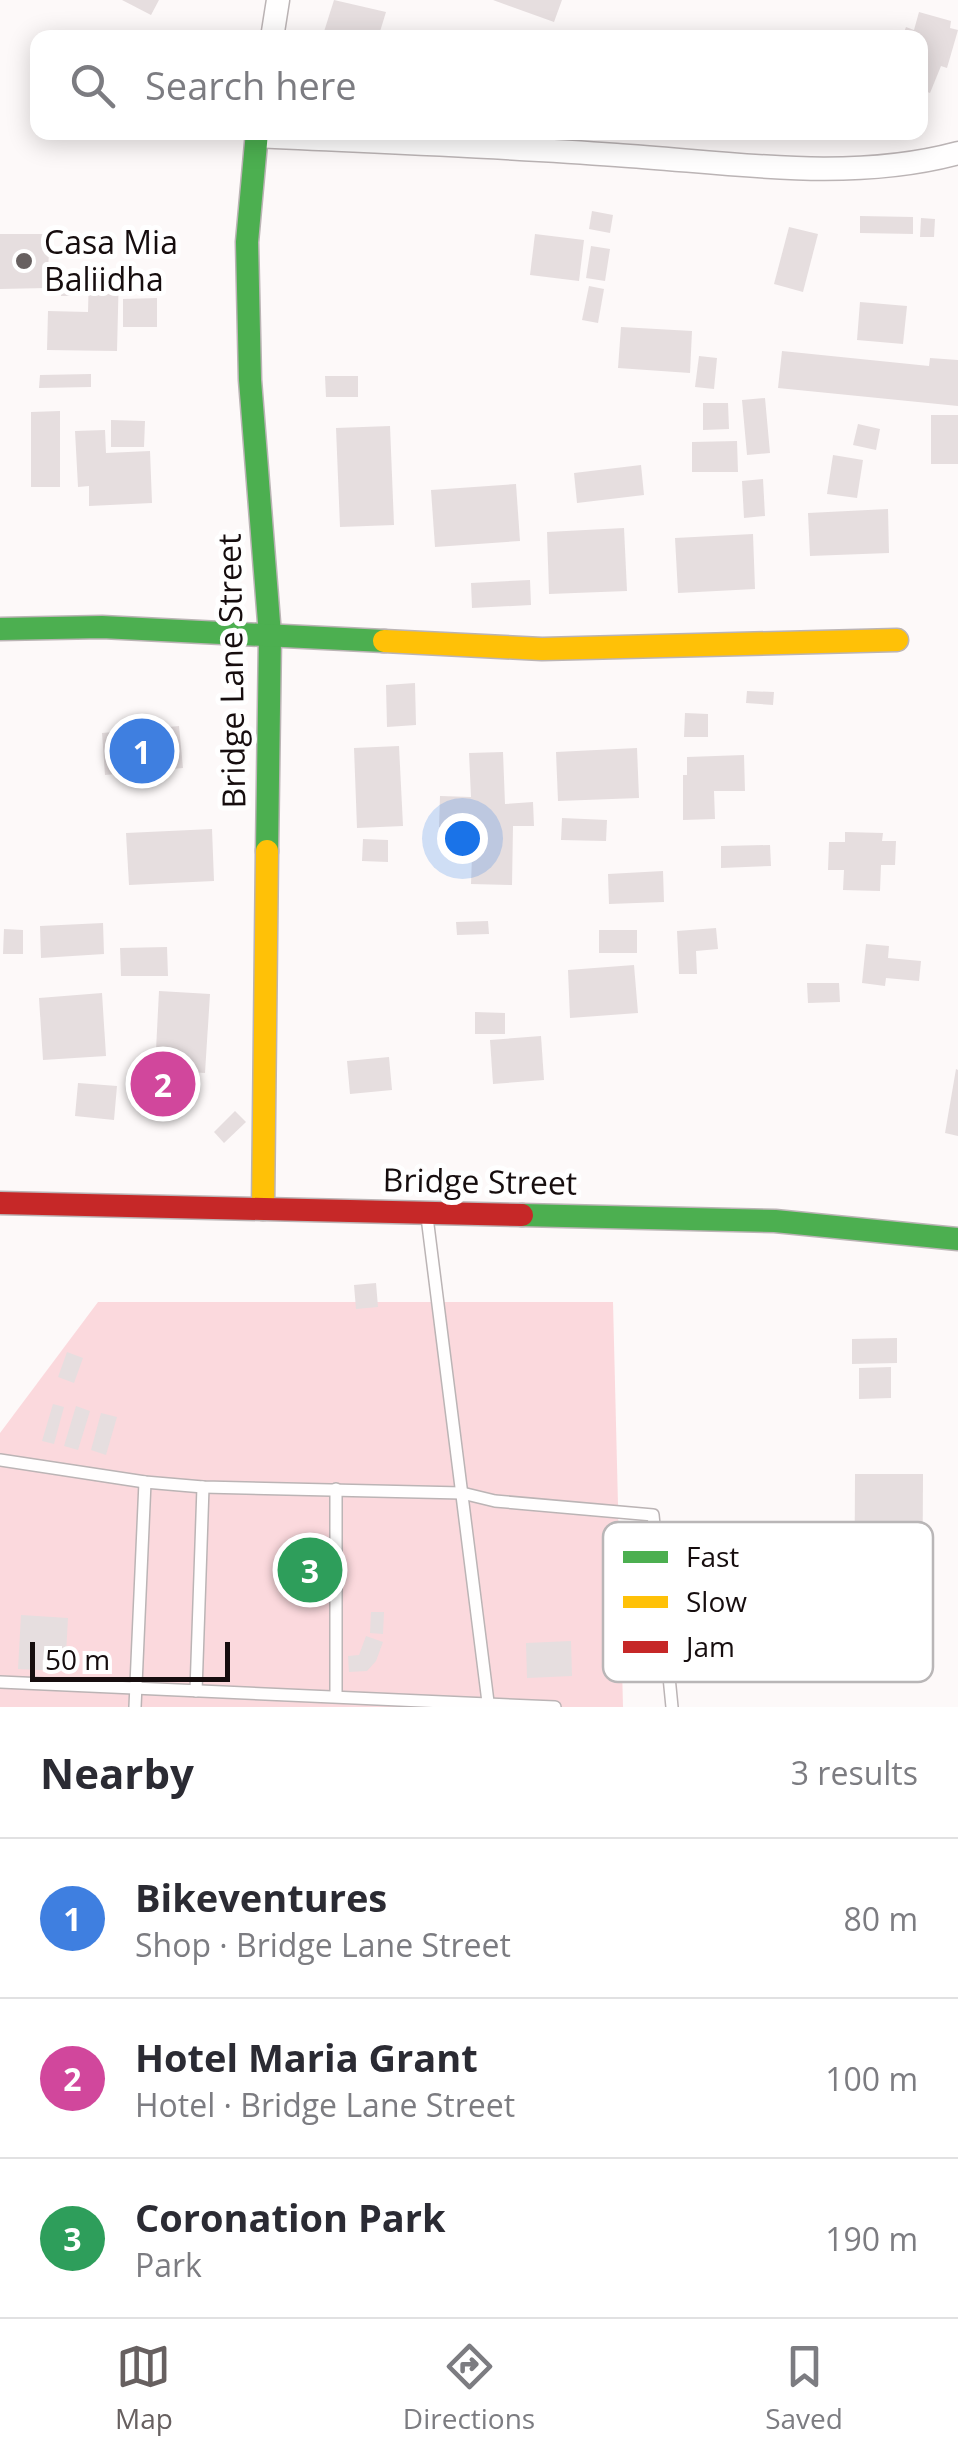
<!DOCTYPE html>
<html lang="en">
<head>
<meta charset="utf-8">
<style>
  body { margin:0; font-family:"Open Sans",sans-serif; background:#f2f2f3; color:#2b2b33 }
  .scale { position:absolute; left:30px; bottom:25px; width:200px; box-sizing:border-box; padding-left:10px; border:5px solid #160d0e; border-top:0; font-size:28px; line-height:35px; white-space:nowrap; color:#160d0e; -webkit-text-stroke:8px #fff; paint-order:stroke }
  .you { position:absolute; left:462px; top:838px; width:35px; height:35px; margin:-25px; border:8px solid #fff; border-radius:50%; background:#1a73e8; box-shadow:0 0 0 15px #1a73e833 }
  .badge { display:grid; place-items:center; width:65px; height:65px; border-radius:50%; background:#676060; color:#fff; font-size:32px; font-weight:700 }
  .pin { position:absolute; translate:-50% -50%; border:5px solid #fff; box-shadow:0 2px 10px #0006 }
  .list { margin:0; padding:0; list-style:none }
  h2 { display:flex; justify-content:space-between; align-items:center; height:130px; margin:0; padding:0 40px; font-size:42px }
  h2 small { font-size:32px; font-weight:400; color:#7c7c81 }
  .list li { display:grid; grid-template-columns:65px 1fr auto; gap:30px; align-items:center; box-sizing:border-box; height:160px; padding:0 40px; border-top:2px solid #e1e1e2 }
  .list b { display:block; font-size:38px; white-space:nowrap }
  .list p { margin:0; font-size:32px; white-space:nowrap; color:#7c7c81 }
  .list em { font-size:32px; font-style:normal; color:#7c7c81 }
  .icon { flex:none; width:55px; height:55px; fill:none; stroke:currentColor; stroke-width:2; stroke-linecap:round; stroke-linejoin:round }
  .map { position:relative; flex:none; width:958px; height:1707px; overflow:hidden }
  .search { position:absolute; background:#fff; box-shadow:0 5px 25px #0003; left:30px; right:30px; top:30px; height:110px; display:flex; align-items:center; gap:25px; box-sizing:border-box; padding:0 35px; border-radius:20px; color:#7c7c81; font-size:38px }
  .sheet { height:610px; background:#fff }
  nav { display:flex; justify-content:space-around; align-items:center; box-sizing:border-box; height:140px; border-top:2px solid #e1e1e2; background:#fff; font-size:28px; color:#7c7c81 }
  nav a { display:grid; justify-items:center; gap:5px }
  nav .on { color:#676060 }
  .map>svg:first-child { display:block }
  .green { fill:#fbd9dd }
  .building { fill:#e6dedf }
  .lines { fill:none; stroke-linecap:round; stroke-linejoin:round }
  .lane-casing { stroke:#bbb4b5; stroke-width:14 }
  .street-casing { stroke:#bbb4b5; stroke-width:25 }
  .fast-casing { stroke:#bbb4b5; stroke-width:25 }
  .slow-casing { stroke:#bbb4b5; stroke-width:25 }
  .jam-casing { stroke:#bbb4b5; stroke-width:25 }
  .lane { stroke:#fffefe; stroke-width:11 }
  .street { stroke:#fffefe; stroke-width:22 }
  .fast { stroke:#4caf50; stroke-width:22 }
  .slow { stroke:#ffc107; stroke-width:22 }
  .jam { stroke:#c62828; stroke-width:22 }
  .poi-dot { fill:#676060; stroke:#fff; stroke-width:4 }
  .labels { text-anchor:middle; stroke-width:10; stroke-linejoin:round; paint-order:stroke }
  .poi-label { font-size:32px; fill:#160d0e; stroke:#fff; text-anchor:start }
  .street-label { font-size:32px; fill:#160d0e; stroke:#fff }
  .key { fill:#fff; stroke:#b9b6b7; stroke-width:2.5 }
  .key-label { font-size:28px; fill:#160d0e }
</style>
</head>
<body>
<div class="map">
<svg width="958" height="1707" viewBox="0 0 958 1707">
  <rect width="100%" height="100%" fill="#fdf9f9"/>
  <path class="green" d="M98,1302h515l10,405h-623v-274z"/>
  <g class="building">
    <path d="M122,0h37l-8,15z"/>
    <path d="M334,0l52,12 -8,26h-56z"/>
    <path d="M493,0h69l-8,22z"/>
    <path d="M919,12l32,9 -1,7 8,2 -11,38 -6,-2 -11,27 -10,-4v-51h-18l4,-11 8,3z"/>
    <path d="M592,211l21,4 -3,18 -21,-4z"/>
    <path d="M860,216l53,1v17l-53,-1z"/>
    <path d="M921,218l14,1 -1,18h-14z"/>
    <path d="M789,227l29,7 -15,58 -29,-8z"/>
    <path d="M0,234h50l-3,54 -47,1z"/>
    <path d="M535,234l49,6 -5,41 -49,-6z"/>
    <path d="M591,246l19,3 -5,32 -19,-3z"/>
    <rect x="61" y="270" width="11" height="26"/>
    <path d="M89,271h30l-2,80 -70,-1 1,-39 40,1z"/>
    <path d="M589,286l15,3 -6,34 -16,-3z"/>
    <path d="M157,298v29h-34v-28z"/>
    <path d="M860,302l47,4 -4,38 -46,-4z"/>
    <path d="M621,327l71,4 -2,42 -72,-5z"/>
    <path d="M782,351l147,15 1,-8 28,2v46l-180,-18z"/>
    <path d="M699,356l18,2 -3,31 -19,-2z"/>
    <path d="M91,374v13l-52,1 1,-13z"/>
    <path d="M325,376h33v21h-32z"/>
    <path d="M765,398l5,55 -23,2 -5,-55z"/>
    <path d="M703,403h25l1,26 -26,1z"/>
    <path d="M60,411v76h-29v-75z"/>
    <rect x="931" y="415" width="27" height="49"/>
    <path d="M111,420l34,1 -1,26h-33z"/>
    <path d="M858,424l22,5 -4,21 -23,-5z"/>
    <path d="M390,426l4,99 -54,2 -4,-99z"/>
    <path d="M105,430l1,23 44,-2 2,52 -63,3v-20l-11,1 -3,-56z"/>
    <path d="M737,441l1,31h-46v-30z"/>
    <path d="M833,455l30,5 -6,38 -30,-4z"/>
    <path d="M641,465l3,30 -67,8 -3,-30z"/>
    <path d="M763,479l2,37 -21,2 -2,-37z"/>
    <path d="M516,484l4,57 -85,6 -4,-57z"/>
    <path d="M888,509l1,44 -79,3 -2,-43z"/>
    <path d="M624,528l3,63 -78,3 -2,-62z"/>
    <path d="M753,534l2,55 -77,4 -3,-55z"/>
    <path d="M530,580l1,25 -59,3 -1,-25z"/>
    <path d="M415,683l1,42 -29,2 -1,-42z"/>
    <path d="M747,691l27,1 -1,13 -27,-2z"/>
    <path d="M685,713l23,1v23h-24z"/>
    <path d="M179,726l4,42 -78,7 -3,-42z"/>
    <path d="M399,746l4,80 -46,2 -3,-80z"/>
    <path d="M637,748l2,50 -81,3 -2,-49z"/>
    <path d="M503,752l2,52 28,-2 1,24h-21l-1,59 -41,-1 2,-56 -34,-1 1,-31 31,1 -2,-44z"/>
    <path d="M744,755l1,36h-31l1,28 -32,1v-45h4v-18z"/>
    <path d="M562,818l45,2 -1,21 -45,-1z"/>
    <path d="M212,829l2,52 -85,4 -3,-52z"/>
    <path d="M845,832l38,1 -1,8h14l-1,24h-14l-1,26 -37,-1 1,-20h-16l1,-28h16z"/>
    <path d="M363,839l25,1v22l-26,-1z"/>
    <path d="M770,845l1,21 -50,2v-22z"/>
    <path d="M663,871l1,31 -55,2 -1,-30z"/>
    <path d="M488,921l1,13 -32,1 -1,-13z"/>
    <path d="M103,923l1,31 -63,4 -1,-32z"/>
    <path d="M716,928l2,21 -22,2 1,23h-18l-2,-43z"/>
    <path d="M4,929l19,1v24h-20z"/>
    <rect x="599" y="930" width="38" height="23"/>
    <path d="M866,944l23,2 -1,12 33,3 -2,20 -33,-3 -1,8 -23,-3z"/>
    <path d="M167,947l1,29h-47l-1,-28z"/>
    <path d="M634,965l4,48 -68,5 -2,-48z"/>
    <path d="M807,983h32l1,19 -32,1z"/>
    <path d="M159,991l51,3 -5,79 -50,-3z"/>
    <path d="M102,993l4,63 -63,4 -4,-62z"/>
    <path d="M475,1012l30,1v21h-30z"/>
    <path d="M541,1036l3,44 -51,4 -3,-44z"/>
    <path d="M389,1057l3,33 -42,4 -3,-33z"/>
    <path d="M956,1069l2,1v66l-13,-3z"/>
    <path d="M78,1083l39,3 -3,34 -39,-4z"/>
    <path d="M235,1111l11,11 -22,21 -10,-11z"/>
    <path d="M376,1283l2,24 -22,2 -2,-24z"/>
    <path d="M897,1338v25l-45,1v-25z"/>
    <path d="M67,1352l16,6 -9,25 -16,-6z"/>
    <path d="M891,1367v31l-32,1v-31z"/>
    <path d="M53,1404l11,3 -10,37 -12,-3z"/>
    <path d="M76,1406l14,5 -12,39 -14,-4z"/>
    <path d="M101,1413l16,4 -11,38 -15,-5z"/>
    <path d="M855,1474h68l-1,207h-68z"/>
    <path d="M371,1612h13l-1,22 -13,-1z"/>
    <path d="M21,1615l47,3 -3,53 -47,-2z"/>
    <path d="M366,1636l17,6 -7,19 -9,10 -18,1 -1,-16 11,-1z"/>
    <path d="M571,1641l1,35 -45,2 -1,-35z"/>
  </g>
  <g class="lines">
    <defs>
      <g id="lane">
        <path d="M427,1217l61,485"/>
        <path d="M0,1460l145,22 58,5 259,6 33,8 158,14 19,192"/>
        <path d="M0,1682l555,25"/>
        <path d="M196,1691l7,-204"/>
        <path d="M336,1696v-207"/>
        <path d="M135,1707l10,-225"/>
      </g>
      <g id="street">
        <path d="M272,38l6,-38"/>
        <path d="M256,136c120,6 240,10 360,19 112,7 231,28 342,-2"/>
      </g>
      <g id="fast">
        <path d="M257,132l-10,110 3,138 20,255 -3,216"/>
        <path d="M0,629l102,-2 282,14"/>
        <path d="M522,1215l253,6 183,18"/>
      </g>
      <g id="slow">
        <path d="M384,641l158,8 355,-9"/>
        <path d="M263,1209l4,-358"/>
      </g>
      <path id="jam" d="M0,1203l522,12"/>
    </defs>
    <use href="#lane" class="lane-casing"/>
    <use href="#street" class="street-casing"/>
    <use href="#fast" class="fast-casing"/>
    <use href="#slow" class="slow-casing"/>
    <use href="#jam" class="jam-casing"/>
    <use href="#lane" class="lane"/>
    <use href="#street" class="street"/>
    <use href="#fast" class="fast"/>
    <use href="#slow" class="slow"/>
    <use href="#jam" class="jam"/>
  </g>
  <circle class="poi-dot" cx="24" cy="261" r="10"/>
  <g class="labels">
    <g class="poi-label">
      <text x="44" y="254">Casa Mia<tspan x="44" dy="37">Baliidha</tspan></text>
    </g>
    <g class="street-label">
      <text transform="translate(232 671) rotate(-91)" y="11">Bridge Lane Street</text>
      <text transform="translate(480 1182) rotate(1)" y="11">Bridge Street</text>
    </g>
  </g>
  <rect x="603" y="1522" width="330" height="160" rx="15" class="key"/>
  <rect x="623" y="1551" width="45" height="12" fill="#4caf50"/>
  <rect x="623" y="1596" width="45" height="12" fill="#ffc107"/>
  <rect x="623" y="1641" width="45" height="12" fill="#c62828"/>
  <g class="key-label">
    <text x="686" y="1567">Fast</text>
    <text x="686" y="1612">Slow</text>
    <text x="686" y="1657">Jam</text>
  </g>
</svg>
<div class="scale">50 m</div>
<div class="you"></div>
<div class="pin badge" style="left:142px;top:751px;background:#3f7fe0">1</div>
<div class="pin badge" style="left:163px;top:1084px;background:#d1479c">2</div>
<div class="pin badge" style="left:310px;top:1570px;background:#2e9e5b">3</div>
<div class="search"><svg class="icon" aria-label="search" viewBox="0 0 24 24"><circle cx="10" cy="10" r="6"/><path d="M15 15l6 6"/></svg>Search here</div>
</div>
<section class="sheet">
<h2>Nearby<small>3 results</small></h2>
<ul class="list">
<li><span class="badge" style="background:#3f7fe0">1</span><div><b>Bikeventures</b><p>Shop · Bridge Lane Street</p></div><em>80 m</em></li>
<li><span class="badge" style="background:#d1479c">2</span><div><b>Hotel Maria Grant</b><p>Hotel · Bridge Lane Street</p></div><em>100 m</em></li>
<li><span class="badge" style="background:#2e9e5b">3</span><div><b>Coronation Park</b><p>Park</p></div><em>190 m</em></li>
</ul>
</section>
<nav>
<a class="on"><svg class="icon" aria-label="map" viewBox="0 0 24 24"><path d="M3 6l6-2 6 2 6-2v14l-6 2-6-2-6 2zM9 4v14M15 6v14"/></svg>Map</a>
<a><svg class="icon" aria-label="directions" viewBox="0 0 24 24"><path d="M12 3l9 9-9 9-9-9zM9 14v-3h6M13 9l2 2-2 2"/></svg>Directions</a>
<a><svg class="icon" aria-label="saved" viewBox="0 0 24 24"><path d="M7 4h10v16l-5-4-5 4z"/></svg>Saved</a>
</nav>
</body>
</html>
